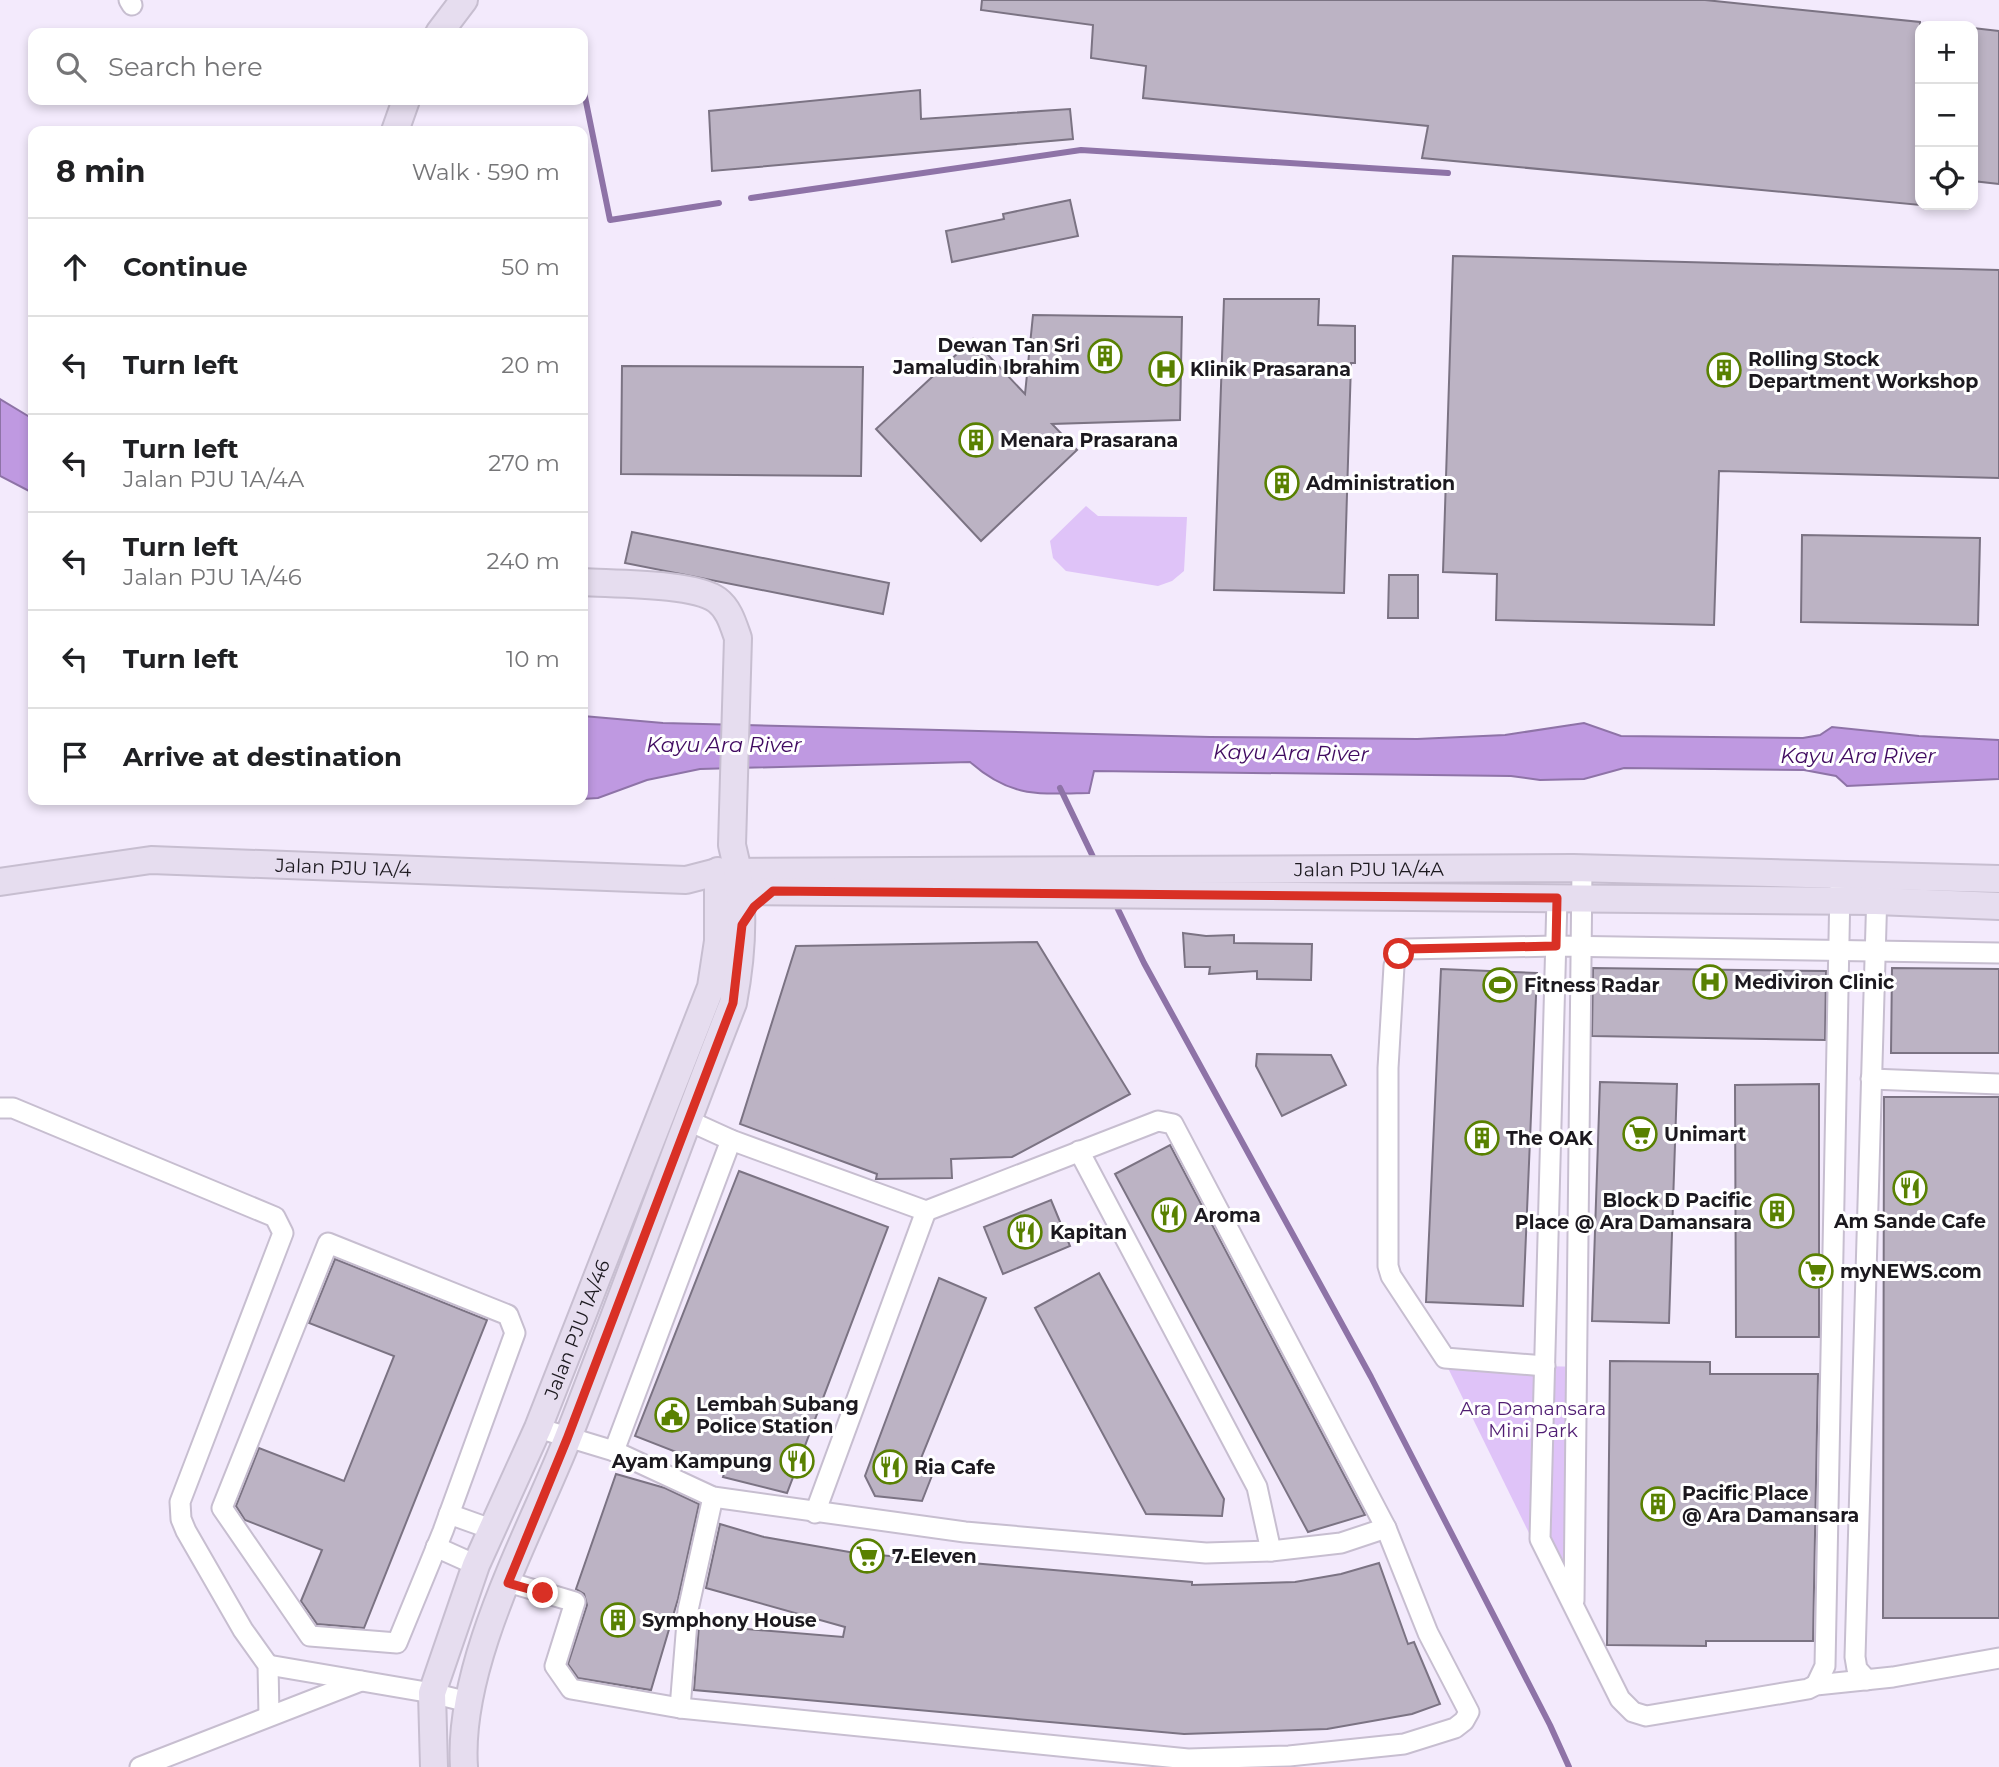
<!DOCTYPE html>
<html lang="en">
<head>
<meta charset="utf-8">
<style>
  body { margin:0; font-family:Montserrat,sans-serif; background:#f2f2f2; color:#202124 }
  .controls { position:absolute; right:21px; top:21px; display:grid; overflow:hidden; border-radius:14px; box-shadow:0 4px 10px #0003 }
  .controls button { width:63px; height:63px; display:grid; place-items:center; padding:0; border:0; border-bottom:2px solid #e0e0e0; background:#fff; color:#202124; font:35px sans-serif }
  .stop { position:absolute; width:21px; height:21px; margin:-16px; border:5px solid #d93025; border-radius:50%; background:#fff }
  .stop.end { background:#d93025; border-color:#fff; box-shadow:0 2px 7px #0008 }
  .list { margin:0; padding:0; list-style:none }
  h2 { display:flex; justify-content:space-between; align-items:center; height:91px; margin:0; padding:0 28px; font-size:30px }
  h2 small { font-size:23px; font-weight:400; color:#757577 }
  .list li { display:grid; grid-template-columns:46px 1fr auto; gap:21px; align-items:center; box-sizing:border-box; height:98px; padding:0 28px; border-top:2px solid #e0e0e0 }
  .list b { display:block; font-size:26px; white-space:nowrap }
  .list p { margin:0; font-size:23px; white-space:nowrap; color:#757577 }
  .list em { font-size:23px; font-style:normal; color:#757577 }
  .icon { flex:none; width:38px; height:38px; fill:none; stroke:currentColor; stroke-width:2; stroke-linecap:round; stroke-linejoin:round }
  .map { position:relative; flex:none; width:1999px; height:1767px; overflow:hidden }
  .search { position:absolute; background:#fff; box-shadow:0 4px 10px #0003; left:28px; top:28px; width:560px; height:77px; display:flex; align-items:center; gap:18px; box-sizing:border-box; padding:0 24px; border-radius:14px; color:#757577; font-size:26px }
  .panel { position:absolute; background:#fff; box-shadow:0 4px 10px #0003; left:28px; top:126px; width:560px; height:679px; border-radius:14px }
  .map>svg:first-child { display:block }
  .green { fill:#dfc3f8 }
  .water { fill:#bf99e1; stroke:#8e73a7; stroke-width:2 }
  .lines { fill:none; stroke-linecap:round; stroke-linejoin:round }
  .stream { stroke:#8e73a7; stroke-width:6 }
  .building { fill:#bcb3c4; stroke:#7b7383; stroke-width:2 }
  .street-casing { stroke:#c7bed0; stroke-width:23 }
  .secondary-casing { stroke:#c7bed0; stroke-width:30 }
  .street { stroke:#fff; stroke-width:19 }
  .secondary { stroke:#e6ddef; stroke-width:26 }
  .route { stroke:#d93025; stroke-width:9 }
  .labels { text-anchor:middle; stroke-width:6; stroke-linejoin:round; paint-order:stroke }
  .poi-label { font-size:19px; font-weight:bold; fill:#1c191f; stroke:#fff; text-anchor:start }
  .street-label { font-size:19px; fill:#1c191f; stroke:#fff }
  .park-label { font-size:19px; fill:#501d72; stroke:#fff }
  .water-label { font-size:21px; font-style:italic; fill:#410b61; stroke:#fff }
</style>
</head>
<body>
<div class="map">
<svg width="1999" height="1767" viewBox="0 0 1999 1767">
  <rect width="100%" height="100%" fill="#f3eafc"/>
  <g class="green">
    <path d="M1086,506l12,10 89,1 -3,54 -12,10 -14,5 -92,-15 -13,-13 -3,-17z"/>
    <path d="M1446,1364l142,3 -6,274z"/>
  </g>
  <g class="water">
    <path d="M0,399l33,20v74l-33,-17z"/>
    <path d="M583,716l80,7 547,14 207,2 88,-4 79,-12 37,13 182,2 17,-3 12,-8 87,9 80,4v39l-152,7 -11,-10 -32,-6 -180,-2 -40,11 -44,1 -29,-4 -417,-5 -5,22c-51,1 -78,5 -119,-31l-270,7 -53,11 -49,18 -15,1z"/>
  </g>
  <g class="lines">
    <g class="stream">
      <path d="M583,87l27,133 109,-17"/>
      <path d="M751,198l330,-48 367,23"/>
      <path d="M1060,788l36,75"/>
      <path d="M1114,901l30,62 227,414 179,348 19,42"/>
    </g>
  </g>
  <g class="building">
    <path d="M982,0h723l215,22v183l-498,-47 6,-32 -285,-28 3,-32 -55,-8 2,-33 -112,-15z"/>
    <path d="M1973,28l26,3v153l-26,-3z"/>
    <path d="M920,90l1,29 149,-10 3,30 -361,32 -3,-60z"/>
    <path d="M1070,200l8,36 -126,26 -6,-31 58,-12 -1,-5z"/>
    <path d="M1453,256l546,14v208l-280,-7 -5,154 -218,-5 1,-46 -54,-2z"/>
    <path d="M1224,299h95l-1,26 37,1v37h-4l-7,230 -130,-3z"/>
    <path d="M1033,315l149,2 -2,103 -128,4 25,26 -96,91 -105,-112 97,-90 52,55z"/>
    <path d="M622,366l241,1 -2,109 -240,-2z"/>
    <path d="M632,532l257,51 -6,31 -258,-51z"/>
    <path d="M1802,535l178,3 -2,87 -177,-3z"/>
    <path d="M1389,575h29v43h-30z"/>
    <path d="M1183,933l23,3 28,-1v8l78,1 -1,36 -54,-1v-8l-48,3 1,-7h-25z"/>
    <path d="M1037,942l93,152 -118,63 -61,2 1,19 -76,1 1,-5 -137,-50 56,-178z"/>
    <path d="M1593,968l233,3 -1,69 -233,-4z"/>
    <path d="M1892,968l107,1v84h-108z"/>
    <path d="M1441,969l96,4 -14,333 -97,-4z"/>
    <path d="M1257,1054l74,1 15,30 -64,31 -26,-50z"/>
    <path d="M1600,1082l77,2 -8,239 -77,-2z"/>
    <path d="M1819,1084v253h-83l-1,-252z"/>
    <path d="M1884,1097h115v521h-116z"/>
    <path d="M1170,1145l195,370 -57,17 -193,-358z"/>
    <path d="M739,1171l149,56 -101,266 -64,-16 2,-6 -90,-35z"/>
    <path d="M1051,1200l19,46 -67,28 -19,-47z"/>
    <path d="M335,1259l152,61 -123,308 -47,-4 -16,-23 21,-51 -77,-30 -9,-14 23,-58 85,33 50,-125 -85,-33z"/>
    <path d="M1099,1273l125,226 -2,17 -76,-2 -111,-206z"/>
    <path d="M939,1278l47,20 -69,170 16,5 -11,28 -47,-5 -10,-20z"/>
    <path d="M1610,1361l100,1v12h108l-5,267h-107v5l-99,-1z"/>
    <path d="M616,1474l49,14 34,16 -21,95 -27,91 -73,-12 -10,-14 19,-59 -3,-11 -8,-5z"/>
    <path d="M720,1524l44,13 91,16 337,29v3l103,-3 46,-8 38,-11 29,81 6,-2 26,62 -28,10 -85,15 -143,5 -490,-44 5,-65 144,12 2,-10 -139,-39z"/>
  </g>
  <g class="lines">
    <defs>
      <g id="street">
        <path d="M129,0l3,5"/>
        <path d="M1557,898l-17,641 80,160 13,13 13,4 162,-27 8,-4 77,-8 106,-19"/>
        <path d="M1871,1079l128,5"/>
        <path d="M0,1108h13l262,109 8,16 -103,269 1,17 5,12 57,99 25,35 1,51"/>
        <path d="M687,1120l44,20 195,71 232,-90 15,3 213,404 42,105 41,79 -5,9 -9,7 -51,16 -115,12 -101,3 -508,-51 8,-98 25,-113"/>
        <path d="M1079,1151l178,336 14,64"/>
        <path d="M328,1243l180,72 7,18 -72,198 -46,112 -87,-7 -88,-128z"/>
        <path d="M1545,1366l-100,-8 -54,-82 -3,-10v-198l6,-102 5,-12 7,-5 150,-3 443,7"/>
        <path d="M538,1428l76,23 99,46 252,35 241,21 65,-2 70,-8 45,-15"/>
        <path d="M614,1451l117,-311"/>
        <path d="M815,1513l111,-302"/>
        <path d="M449,1514l42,15"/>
        <path d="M436,1547l40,18"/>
        <path d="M508,1582l67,20 -20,64 16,23 109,19"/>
        <path d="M1574,1601l8,-733"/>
        <path d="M268,1665l164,28 36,9"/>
        <path d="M1867,1680l-10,-11 -2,-12 22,-767"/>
        <path d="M1816,1685l9,-19 15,-779"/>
        <path d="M140,1767l221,-86"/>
      </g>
      <g id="secondary">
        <path d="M439,33l25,-33"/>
        <path d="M395,131l11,-31"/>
        <path id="s1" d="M0,882l151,-22 535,20 31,-8 856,-4 426,11"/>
        <path d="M725,891l1151,10 123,5"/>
        <path id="s2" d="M434,1767l-2,-74 44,-128 62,-137 173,-441 7,-46v-70"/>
        <path d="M464,1767c-7,-103 65,-232 103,-327 57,-145 109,-292 166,-437 10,-53 13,-106 -1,-158l6,-207c-5,-14 -9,-29 -21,-38 -22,-17 -104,-16 -134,-18"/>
      </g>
    </defs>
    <use href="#street" class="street-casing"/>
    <use href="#secondary" class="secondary-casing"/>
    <use href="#street" class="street"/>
    <use href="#secondary" class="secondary"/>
  </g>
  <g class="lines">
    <path class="route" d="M543,1593l-35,-10 59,-144 166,-436 9,-78 12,-18 19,-16 784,7 -1,48 -150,3 -7,5"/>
  </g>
  <defs>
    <symbol id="building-ring" viewBox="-11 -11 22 22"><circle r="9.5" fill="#fff" stroke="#598101" stroke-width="1.5"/><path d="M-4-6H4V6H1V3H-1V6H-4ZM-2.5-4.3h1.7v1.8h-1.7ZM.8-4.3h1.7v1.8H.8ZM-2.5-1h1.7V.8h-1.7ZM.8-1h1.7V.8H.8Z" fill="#598101"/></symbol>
    <symbol id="hospital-ring" viewBox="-11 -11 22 22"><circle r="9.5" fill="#fff" stroke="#598101" stroke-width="1.5"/><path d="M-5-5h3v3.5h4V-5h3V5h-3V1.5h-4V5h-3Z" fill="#598101"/></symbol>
    <symbol id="stadium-ring" viewBox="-11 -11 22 22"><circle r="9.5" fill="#fff" stroke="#598101" stroke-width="1.5"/><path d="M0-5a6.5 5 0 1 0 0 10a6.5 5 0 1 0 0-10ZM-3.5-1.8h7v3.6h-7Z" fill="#598101"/></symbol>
    <symbol id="supermarket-ring" viewBox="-11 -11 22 22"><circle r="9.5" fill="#fff" stroke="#598101" stroke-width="1.5"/><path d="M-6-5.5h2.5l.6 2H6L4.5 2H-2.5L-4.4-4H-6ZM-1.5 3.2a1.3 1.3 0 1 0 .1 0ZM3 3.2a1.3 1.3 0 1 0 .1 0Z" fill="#598101"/></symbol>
    <symbol id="restaurant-ring" viewBox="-11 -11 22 22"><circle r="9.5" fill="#fff" stroke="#598101" stroke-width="1.5"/><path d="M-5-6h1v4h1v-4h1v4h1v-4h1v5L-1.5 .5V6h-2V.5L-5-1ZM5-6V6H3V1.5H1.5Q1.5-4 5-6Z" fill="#598101"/></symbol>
    <symbol id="civic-ring" viewBox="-11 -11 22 22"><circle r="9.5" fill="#fff" stroke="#598101" stroke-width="1.5"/><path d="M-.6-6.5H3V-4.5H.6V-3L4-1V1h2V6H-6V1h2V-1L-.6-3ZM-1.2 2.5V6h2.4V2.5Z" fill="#598101"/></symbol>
  </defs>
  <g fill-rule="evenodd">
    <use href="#building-ring" x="1086" y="337" width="38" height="38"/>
    <use href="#hospital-ring" x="1147" y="350" width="38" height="38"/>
    <use href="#building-ring" x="1705" y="351" width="38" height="38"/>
    <use href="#building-ring" x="957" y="421" width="38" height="38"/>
    <use href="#building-ring" x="1263" y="464" width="38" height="38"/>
    <use href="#hospital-ring" x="1691" y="963" width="38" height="38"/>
    <use href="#stadium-ring" x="1481" y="966" width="38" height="38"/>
    <use href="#supermarket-ring" x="1621" y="1115" width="38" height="38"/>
    <use href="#building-ring" x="1463" y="1119" width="38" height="38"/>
    <use href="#restaurant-ring" x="1891" y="1169" width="38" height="38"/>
    <use href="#building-ring" x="1758" y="1192" width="38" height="38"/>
    <use href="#restaurant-ring" x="1150" y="1196" width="38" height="38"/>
    <use href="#restaurant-ring" x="1006" y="1213" width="38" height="38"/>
    <use href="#supermarket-ring" x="1797" y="1252" width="38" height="38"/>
    <use href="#civic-ring" x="653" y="1396" width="38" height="38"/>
    <use href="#restaurant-ring" x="778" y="1442" width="38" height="38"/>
    <use href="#restaurant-ring" x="871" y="1448" width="38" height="38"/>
    <use href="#building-ring" x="1639" y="1485" width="38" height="38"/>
    <use href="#supermarket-ring" x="848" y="1537" width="38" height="38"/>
    <use href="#building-ring" x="599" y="1601" width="38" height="38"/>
  </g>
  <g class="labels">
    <g class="poi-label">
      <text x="1080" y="352" text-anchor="end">Dewan Tan Sri<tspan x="1080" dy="22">Jamaludin Ibrahim</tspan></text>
      <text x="1748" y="366">Rolling Stock<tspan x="1748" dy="22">Department Workshop</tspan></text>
      <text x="1190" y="376">Klinik Prasarana</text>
      <text x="1000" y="447">Menara Prasarana</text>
      <text x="1306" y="490">Administration</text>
      <text x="1734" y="989">Mediviron Clinic</text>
      <text x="1524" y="992">Fitness Radar</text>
      <text x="1664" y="1141">Unimart</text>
      <text x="1506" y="1145">The OAK</text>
      <text x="1752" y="1207" text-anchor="end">Block D Pacific<tspan x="1752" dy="22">Place @ Ara Damansara</tspan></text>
      <text x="1194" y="1222">Aroma</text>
      <text x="1910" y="1228" text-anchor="middle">Am Sande Cafe</text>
      <text x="1050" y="1239">Kapitan</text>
      <text x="1840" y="1278">myNEWS.com</text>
      <text x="696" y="1411">Lembah Subang<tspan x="696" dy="22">Police Station</tspan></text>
      <text x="772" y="1468" text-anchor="end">Ayam Kampung</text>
      <text x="914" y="1474">Ria Cafe</text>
      <text x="1682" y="1500">Pacific Place<tspan x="1682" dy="22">@ Ara Damansara</tspan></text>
      <text x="892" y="1563">7-Eleven</text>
      <text x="642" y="1627">Symphony House</text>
    </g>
    <g class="street-label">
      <text dy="7" stroke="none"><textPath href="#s1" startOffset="345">Jalan PJU 1A/4</textPath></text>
      <text dy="7" stroke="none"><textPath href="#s1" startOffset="1372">Jalan PJU 1A/4A</textPath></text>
      <text dy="7" stroke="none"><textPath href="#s2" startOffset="466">Jalan PJU 1A/46</textPath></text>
    </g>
    <g class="park-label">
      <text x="1533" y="1415">Ara Damansara<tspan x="1533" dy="22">Mini Park</tspan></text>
    </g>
    <g class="water-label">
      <text x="724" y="752">Kayu Ara River</text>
      <text transform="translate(1291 753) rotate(1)" y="7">Kayu Ara River</text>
      <text x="1858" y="763">Kayu Ara River</text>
    </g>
  </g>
</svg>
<div class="controls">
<button>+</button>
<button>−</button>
<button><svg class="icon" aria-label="locate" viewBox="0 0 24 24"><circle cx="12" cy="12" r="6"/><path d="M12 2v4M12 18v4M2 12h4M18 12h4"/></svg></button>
</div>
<div class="stop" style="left:1399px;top:954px"></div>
<div class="stop end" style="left:543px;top:1593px"></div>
<div class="search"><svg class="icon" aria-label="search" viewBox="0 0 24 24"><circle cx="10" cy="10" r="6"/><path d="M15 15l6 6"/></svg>Search here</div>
<section class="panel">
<h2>8 min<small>Walk · 590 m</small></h2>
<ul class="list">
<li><svg class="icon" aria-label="ahead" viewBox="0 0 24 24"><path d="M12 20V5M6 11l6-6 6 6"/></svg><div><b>Continue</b></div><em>50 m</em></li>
<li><svg class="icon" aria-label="left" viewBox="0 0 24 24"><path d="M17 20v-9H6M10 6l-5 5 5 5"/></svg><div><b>Turn left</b></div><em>20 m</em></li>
<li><svg class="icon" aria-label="left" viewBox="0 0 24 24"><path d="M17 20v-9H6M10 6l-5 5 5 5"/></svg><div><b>Turn left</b><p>Jalan PJU 1A/4A</p></div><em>270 m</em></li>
<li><svg class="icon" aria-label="left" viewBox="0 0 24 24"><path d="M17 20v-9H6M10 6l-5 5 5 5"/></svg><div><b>Turn left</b><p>Jalan PJU 1A/46</p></div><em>240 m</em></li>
<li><svg class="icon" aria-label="left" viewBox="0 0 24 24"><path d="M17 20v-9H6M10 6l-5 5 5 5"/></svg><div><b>Turn left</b></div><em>10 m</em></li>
<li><svg class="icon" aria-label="arrive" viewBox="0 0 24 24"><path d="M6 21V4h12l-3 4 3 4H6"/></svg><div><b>Arrive at destination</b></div></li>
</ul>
</section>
</div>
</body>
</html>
